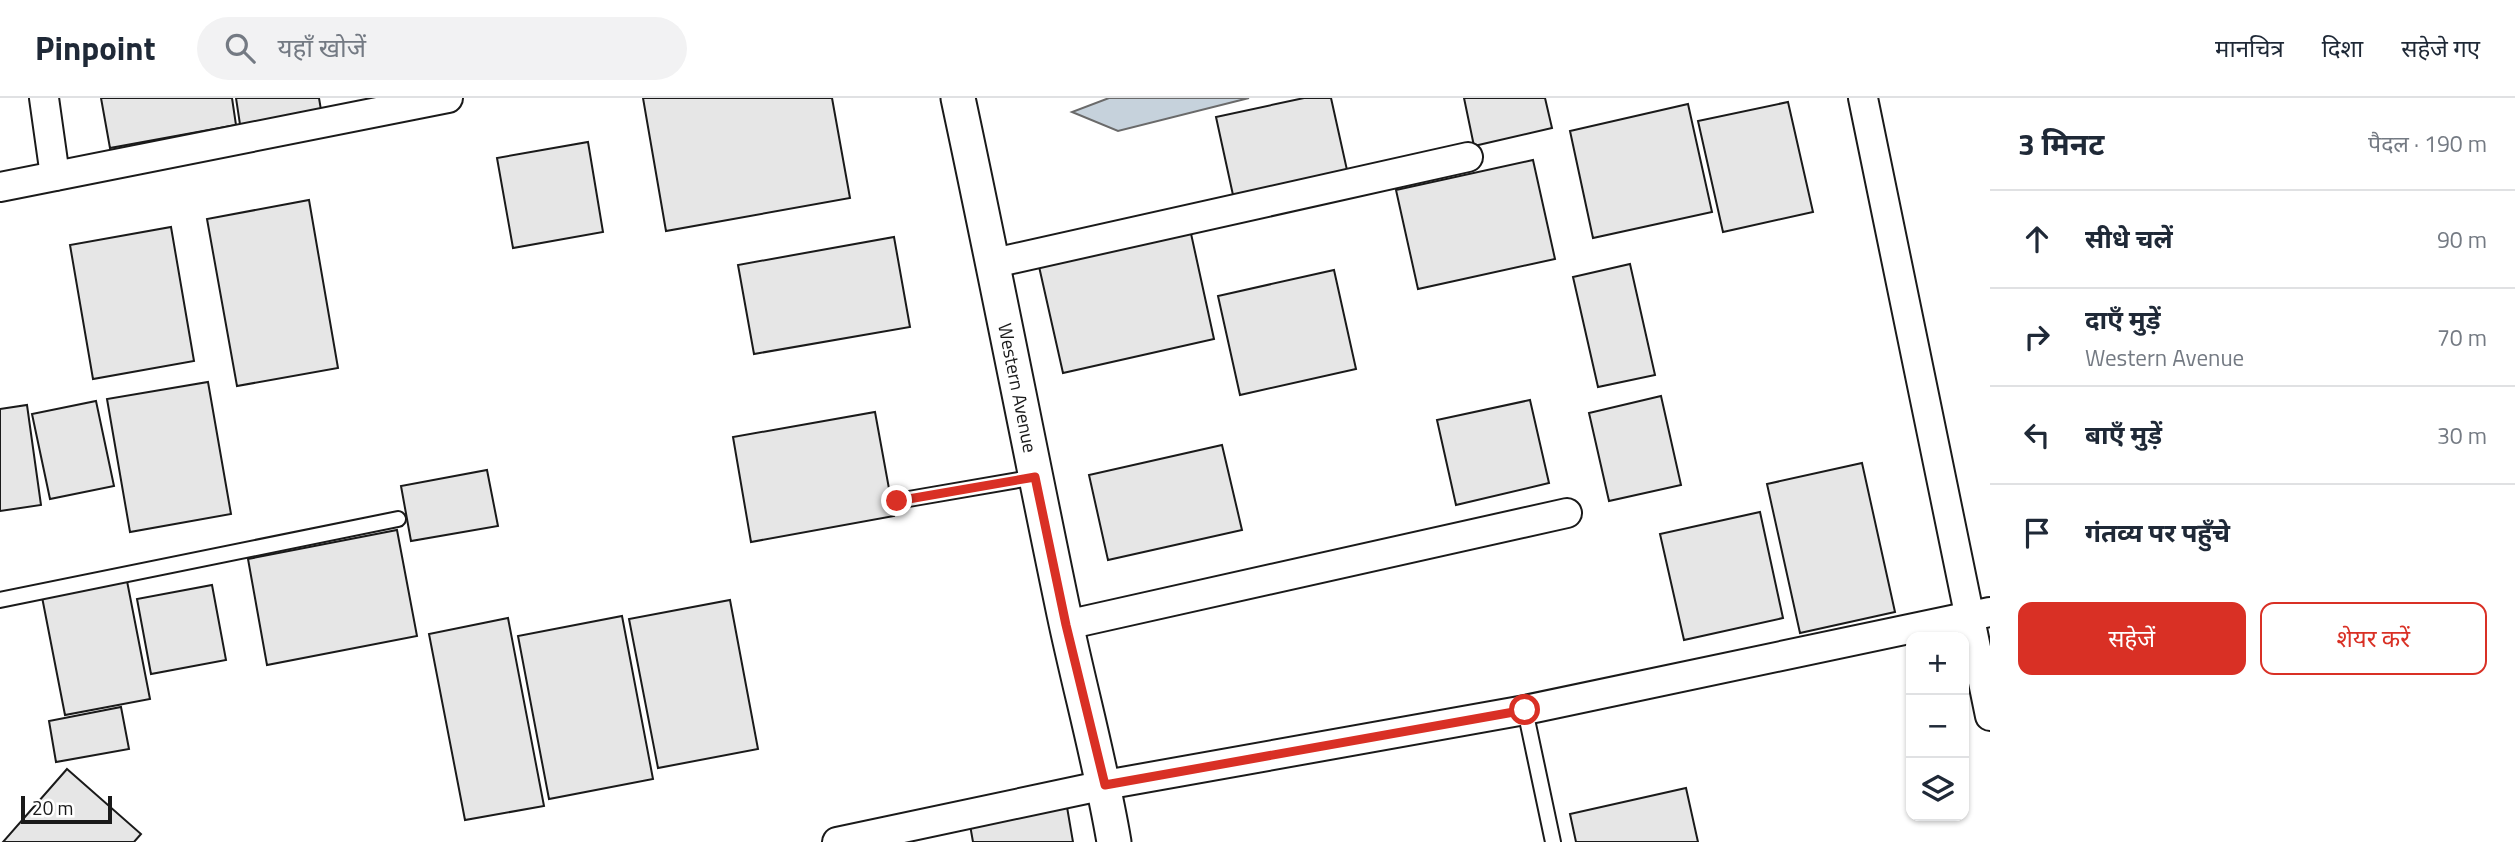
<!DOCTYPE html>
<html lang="hi">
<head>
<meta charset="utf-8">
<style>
  body { margin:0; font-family:"Titillium Web","Noto Sans Devanagari",sans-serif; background:#f2f2f3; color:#1f2937 }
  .controls { position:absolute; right:21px; bottom:21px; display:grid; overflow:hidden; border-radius:14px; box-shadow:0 2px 5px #0004 }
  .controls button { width:63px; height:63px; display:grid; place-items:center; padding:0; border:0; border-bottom:2px solid #e0e1e3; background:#fff; color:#1f2937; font:35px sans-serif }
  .scale { position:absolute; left:21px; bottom:18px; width:91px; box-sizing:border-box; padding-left:7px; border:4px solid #1a1a1a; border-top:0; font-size:19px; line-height:24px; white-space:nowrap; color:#1a1a1a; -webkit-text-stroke:5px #fff; paint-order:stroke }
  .stop { position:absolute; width:21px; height:21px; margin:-16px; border:5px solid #d93025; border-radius:50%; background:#fff }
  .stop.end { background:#d93025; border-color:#fff; box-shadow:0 2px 7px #0008 }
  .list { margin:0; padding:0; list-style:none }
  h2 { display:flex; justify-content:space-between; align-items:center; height:91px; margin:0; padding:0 28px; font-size:30px }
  h2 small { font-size:23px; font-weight:400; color:#747a83 }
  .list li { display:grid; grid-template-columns:46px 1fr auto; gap:21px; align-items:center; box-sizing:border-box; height:98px; padding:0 28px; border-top:2px solid #e0e1e3 }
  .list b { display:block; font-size:26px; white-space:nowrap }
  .list p { margin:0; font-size:23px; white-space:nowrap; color:#747a83 }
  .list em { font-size:23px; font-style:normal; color:#747a83 }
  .actions { display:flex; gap:14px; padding:21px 28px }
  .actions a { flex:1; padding:16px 0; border:2px solid #d93025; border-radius:14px; text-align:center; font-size:24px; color:#d93025 }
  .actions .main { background:#d93025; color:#fff }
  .icon { flex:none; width:38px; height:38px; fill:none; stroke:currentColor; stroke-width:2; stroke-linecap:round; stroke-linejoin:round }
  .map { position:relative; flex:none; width:1990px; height:744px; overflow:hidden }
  header { display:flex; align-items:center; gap:42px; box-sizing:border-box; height:98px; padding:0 35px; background:#fff; border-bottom:2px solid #e0e1e3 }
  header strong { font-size:33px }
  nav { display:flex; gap:38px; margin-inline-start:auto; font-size:24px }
  .search { width:490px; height:63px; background:#f2f2f3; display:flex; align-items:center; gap:18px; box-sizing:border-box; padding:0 24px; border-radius:38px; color:#747a83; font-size:26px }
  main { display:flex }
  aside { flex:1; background:#fff }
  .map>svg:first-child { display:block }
  .water { fill:#c6d2dc; stroke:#6a6a6a; stroke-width:2 }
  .building { fill:#e6e6e6; stroke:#1a1a1a; stroke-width:2 }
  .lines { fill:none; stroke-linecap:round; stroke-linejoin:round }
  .service-casing { stroke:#1a1a1a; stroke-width:18 }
  .minor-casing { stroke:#1a1a1a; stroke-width:32 }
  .tertiary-casing { stroke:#1a1a1a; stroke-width:37 }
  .service { stroke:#fff; stroke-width:14 }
  .minor { stroke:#fff; stroke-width:28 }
  .tertiary { stroke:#fff; stroke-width:33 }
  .route { stroke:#d93025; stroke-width:9 }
  .labels { text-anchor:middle; stroke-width:5; stroke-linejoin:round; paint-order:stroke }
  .street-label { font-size:19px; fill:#1a1a1a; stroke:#fff }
</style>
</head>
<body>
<header>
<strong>Pinpoint</strong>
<div class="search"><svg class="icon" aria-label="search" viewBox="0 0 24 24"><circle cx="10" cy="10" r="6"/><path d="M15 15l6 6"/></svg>यहाँ खोजें</div>
<nav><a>मानचित्र</a><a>दिशा</a><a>सहेजे गए</a></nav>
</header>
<main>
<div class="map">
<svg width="1990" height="744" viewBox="0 0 1990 744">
  <rect width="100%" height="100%" fill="#fff"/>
  <path class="water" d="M1109,0h140l-131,33 -46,-19z"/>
  <g class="building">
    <path d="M101,0h131l4,27 -126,23z"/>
    <path d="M236,0h83l3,18 -81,15z"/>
    <path d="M643,0h189l18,100 -184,33z"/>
    <path d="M1304,0h27l16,72 -114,25 -17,-78z"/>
    <path d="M1464,0h81l7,30 -78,18z"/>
    <path d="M1788,4l25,110 -90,20 -25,-111z"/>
    <path d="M1688,6l24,108 -119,26 -23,-107z"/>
    <path d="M588,44l15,90 -90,16 -16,-90z"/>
    <path d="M1533,62l22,99 -137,30 -22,-99z"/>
    <path d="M309,102l29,168 -101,18 -30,-167z"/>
    <path d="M171,129l23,134 -101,18 -23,-134z"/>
    <path d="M1190,131l24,110 -151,34 -25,-111z"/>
    <path d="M894,139l16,90 -156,27 -16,-89z"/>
    <path d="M1630,166l25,111 -57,12 -25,-110z"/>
    <path d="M1334,172l22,99 -116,26 -22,-99z"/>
    <path d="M208,284l23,132 -101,18 -23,-133z"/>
    <path d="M1661,298l20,89 -72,16 -20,-88z"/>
    <path d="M1530,302l19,83 -93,22 -19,-85z"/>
    <path d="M96,303l18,85 -64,13 -18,-85z"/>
    <path d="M27,307l14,100 -41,6v-102z"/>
    <path d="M875,314l19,104 -143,26 -18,-105z"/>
    <path d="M1222,347l20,85 -134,30 -19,-85z"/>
    <path d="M1862,365l33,149 -95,21 -33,-149z"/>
    <path d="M487,372l11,56 -87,15 -10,-55z"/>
    <path d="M1760,414l23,106 -99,22 -24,-106z"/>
    <path d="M397,432l20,106 -150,29 -19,-106z"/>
    <path d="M127,483l23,118 -85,16 -23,-118z"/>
    <path d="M212,487l14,75 -75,14 -14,-75z"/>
    <path d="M730,502l28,149 -100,19 -29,-149z"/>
    <path d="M622,518l31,163 -104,20 -31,-163z"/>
    <path d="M508,520l36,188 -79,14 -36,-186z"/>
    <path d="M121,609l8,42 -73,13 -7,-41z"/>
    <path d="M67,671l74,65 -7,8h-131z"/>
    <path d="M1686,690l12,54h-122l-6,-28z"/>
    <path d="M1067,709l6,35h-100l-3,-17z"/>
  </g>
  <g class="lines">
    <defs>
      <g id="service">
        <path d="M897,403l139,-24"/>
        <path d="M0,502l398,-81"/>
        <path d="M1525,612l28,132"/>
      </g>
      <g id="minor">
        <path d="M44,0l11,78"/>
        <path d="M1863,0l127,618"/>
        <path d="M0,89l448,-89"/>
        <path d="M994,165l474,-106"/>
        <path d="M1066,527l501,-112"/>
        <path d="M837,744l268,-57 420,-75 465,-98"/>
      </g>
      <g id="tertiary">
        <path id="s1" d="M958,0c37,172 70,344 106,516 16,76 37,151 50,228"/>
      </g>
    </defs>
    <use href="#service" class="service-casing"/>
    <use href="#minor" class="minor-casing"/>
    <use href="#tertiary" class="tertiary-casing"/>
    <use href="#service" class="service"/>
    <use href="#minor" class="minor"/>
    <use href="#tertiary" class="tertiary"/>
  </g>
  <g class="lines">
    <path class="route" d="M897,403l138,-24 31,148 39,160 420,-75"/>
  </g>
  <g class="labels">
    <g class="street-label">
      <text dy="7" stroke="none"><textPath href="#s1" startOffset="296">Western Avenue</textPath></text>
    </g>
  </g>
</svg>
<div class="controls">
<button>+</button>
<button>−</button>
<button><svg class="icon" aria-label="layers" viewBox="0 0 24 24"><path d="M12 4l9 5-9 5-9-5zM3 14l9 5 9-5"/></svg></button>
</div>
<div class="scale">20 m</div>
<div class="stop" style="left:1525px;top:612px"></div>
<div class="stop end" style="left:897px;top:403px"></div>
</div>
<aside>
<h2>3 मिनट<small>पैदल · 190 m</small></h2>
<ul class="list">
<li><svg class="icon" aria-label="ahead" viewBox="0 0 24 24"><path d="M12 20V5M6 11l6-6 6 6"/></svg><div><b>सीधे चलें</b></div><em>90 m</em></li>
<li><svg class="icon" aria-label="right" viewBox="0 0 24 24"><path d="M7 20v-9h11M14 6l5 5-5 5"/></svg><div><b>दाएँ मुड़ें</b><p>Western Avenue</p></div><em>70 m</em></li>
<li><svg class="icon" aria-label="left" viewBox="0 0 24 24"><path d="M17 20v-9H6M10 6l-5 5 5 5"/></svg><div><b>बाएँ मुड़ें</b></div><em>30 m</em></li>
<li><svg class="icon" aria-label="arrive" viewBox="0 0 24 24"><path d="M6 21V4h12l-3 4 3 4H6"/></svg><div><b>गंतव्य पर पहुँचे</b></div></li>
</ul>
<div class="actions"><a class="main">सहेजें</a><a>शेयर करें</a></div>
</aside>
</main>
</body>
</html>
